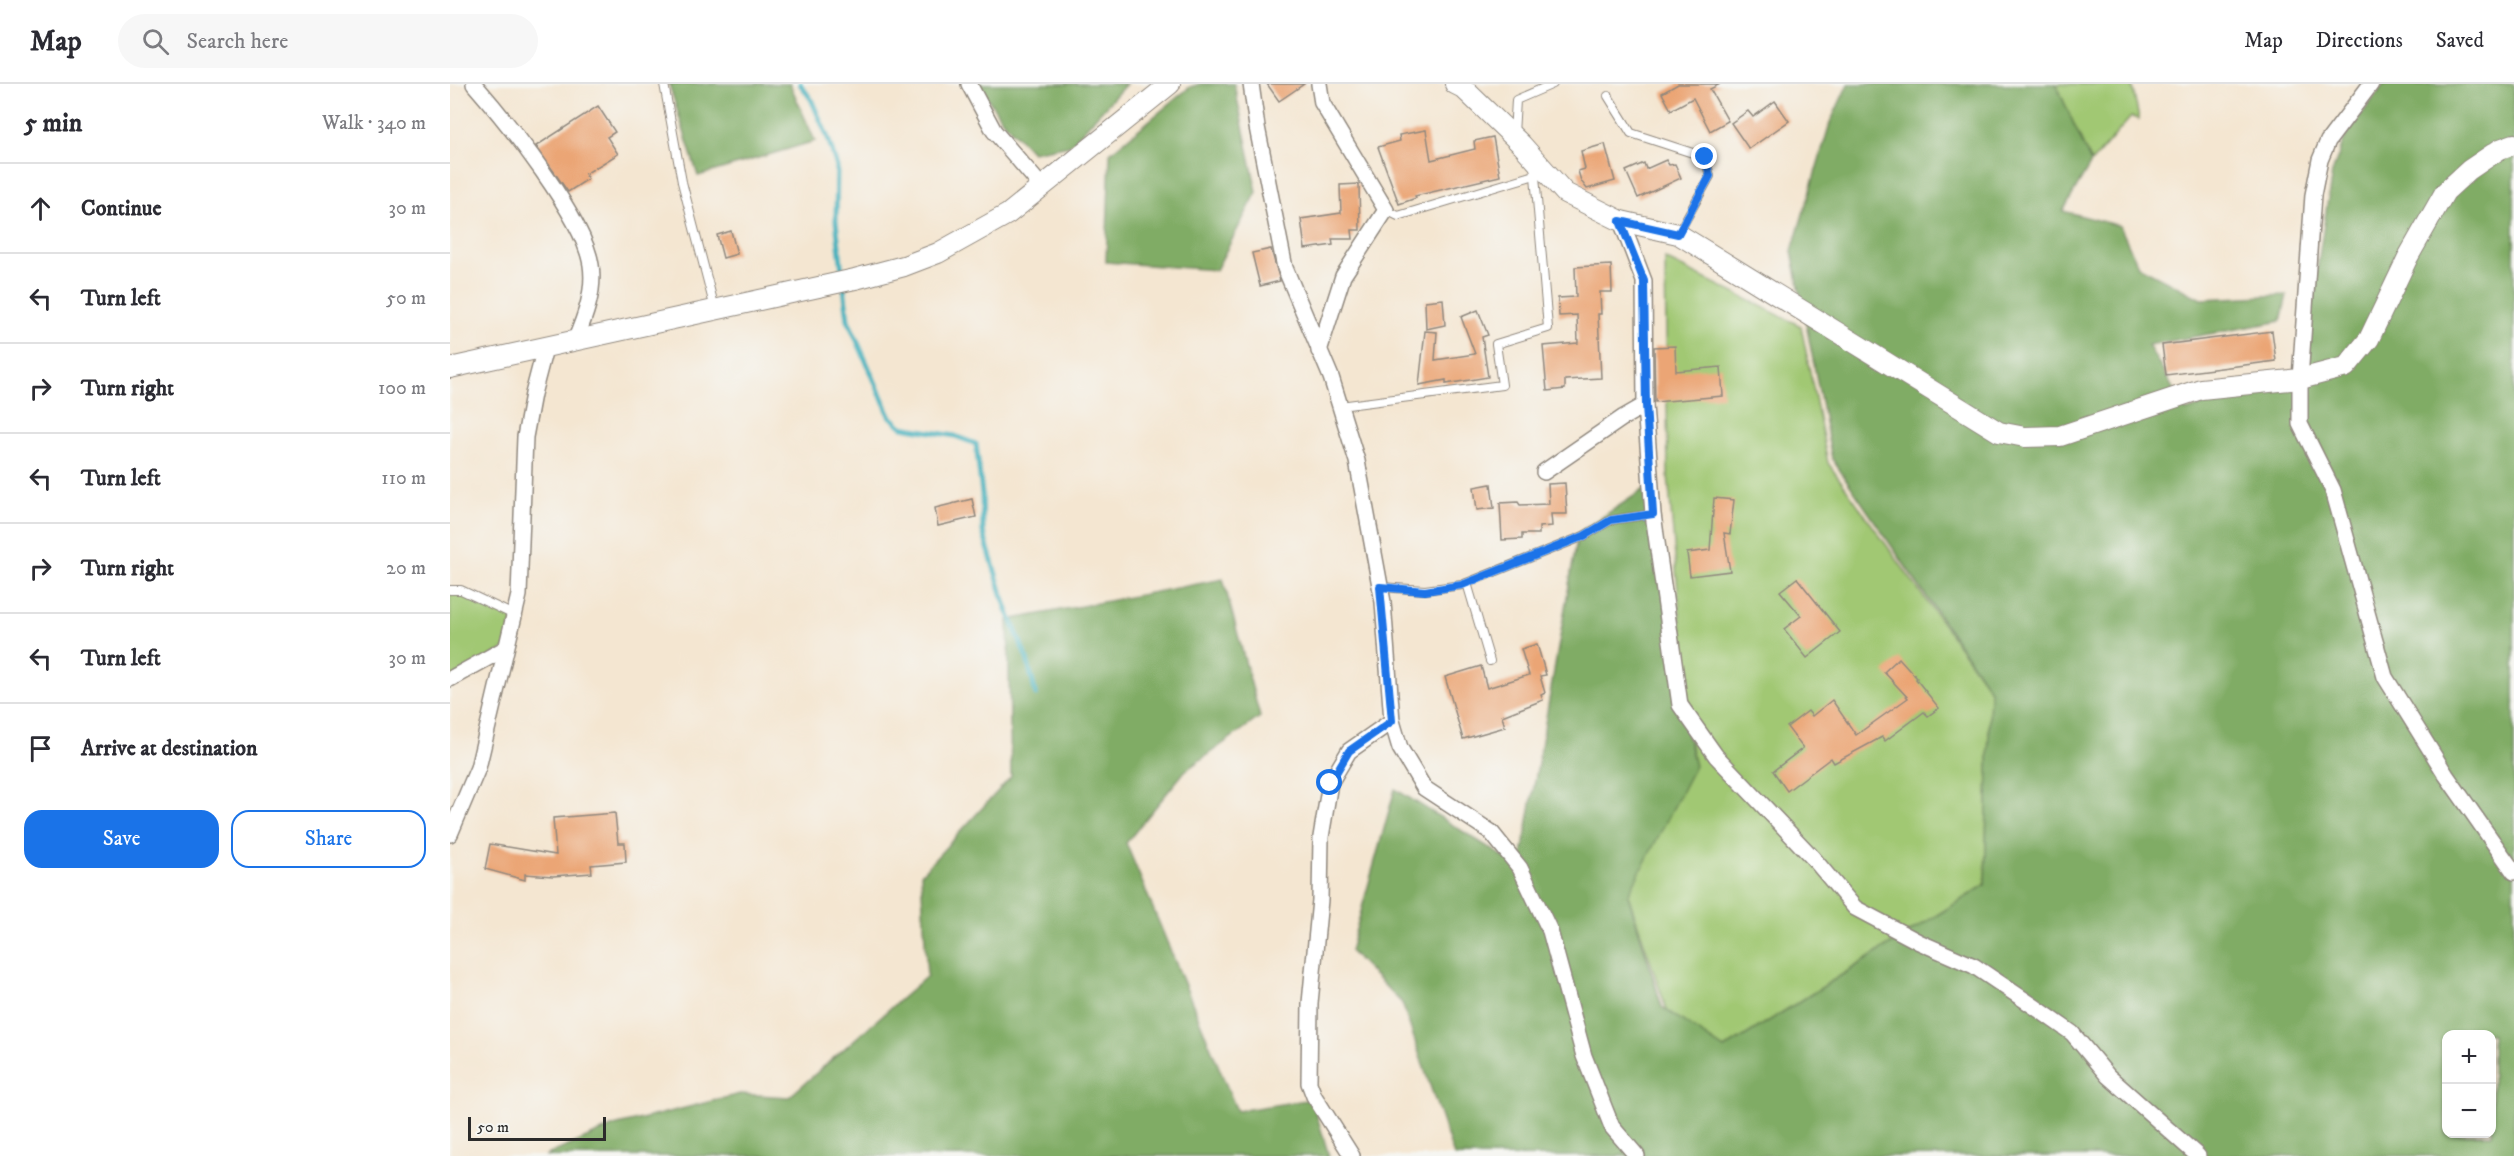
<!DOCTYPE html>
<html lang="en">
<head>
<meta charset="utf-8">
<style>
  body { margin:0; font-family:"IM FELL DW Pica",serif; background:#f7f7f7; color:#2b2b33 }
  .controls { position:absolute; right:18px; bottom:18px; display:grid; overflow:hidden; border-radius:12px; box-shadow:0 2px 4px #0004 }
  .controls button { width:54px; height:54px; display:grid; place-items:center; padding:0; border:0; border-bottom:2px solid #e1e1e2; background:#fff; color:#2b2b33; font:30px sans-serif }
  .scale { position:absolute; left:18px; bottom:15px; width:138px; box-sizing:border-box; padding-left:6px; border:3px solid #2b2b2b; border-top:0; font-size:16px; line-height:21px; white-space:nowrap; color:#2b2b2b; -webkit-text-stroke:4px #f6f6f2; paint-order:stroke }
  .stop { position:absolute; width:18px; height:18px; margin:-14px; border:4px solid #1a73e8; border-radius:50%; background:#fff }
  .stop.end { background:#1a73e8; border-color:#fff; box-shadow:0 2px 6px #0008 }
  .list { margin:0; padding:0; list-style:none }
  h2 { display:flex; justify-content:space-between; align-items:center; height:78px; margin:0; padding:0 24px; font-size:26px }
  h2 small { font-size:20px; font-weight:400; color:#7c7c81 }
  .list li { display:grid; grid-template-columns:39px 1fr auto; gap:18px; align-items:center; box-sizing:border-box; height:90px; padding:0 24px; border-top:2px solid #e1e1e2 }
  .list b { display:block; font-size:22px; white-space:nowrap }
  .list em { font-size:20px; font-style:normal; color:#7c7c81 }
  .actions { display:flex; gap:12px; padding:18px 24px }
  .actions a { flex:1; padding:14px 0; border:2px solid #1a73e8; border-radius:18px; text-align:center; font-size:21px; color:#1a73e8 }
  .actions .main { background:#1a73e8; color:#fff }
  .icon { flex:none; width:33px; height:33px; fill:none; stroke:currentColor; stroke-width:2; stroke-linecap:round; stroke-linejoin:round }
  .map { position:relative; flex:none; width:2064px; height:1072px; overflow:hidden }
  header { display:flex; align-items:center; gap:36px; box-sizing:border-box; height:84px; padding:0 30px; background:#fff; border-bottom:2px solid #e1e1e2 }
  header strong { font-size:28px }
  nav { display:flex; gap:33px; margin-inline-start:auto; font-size:21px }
  .search { width:420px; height:54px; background:#f7f7f7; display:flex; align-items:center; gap:15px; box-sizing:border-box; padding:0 21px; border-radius:33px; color:#7c7c81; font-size:22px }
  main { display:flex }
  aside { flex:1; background:#fff }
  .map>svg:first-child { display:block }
  .green { fill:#a1c873; stroke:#667a4f; stroke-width:1.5 }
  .forest { fill:#80ac65; stroke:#566c48; stroke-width:1.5; fill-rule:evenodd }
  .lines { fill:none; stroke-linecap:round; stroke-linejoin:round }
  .stream { stroke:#42b1bd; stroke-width:5 }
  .building { fill:#eba575 }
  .service-casing { stroke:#90887e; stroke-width:10 }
  .minor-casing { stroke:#90887e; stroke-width:18 }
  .tertiary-casing { stroke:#90887e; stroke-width:22 }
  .service { stroke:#fff; stroke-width:8 }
  .minor { stroke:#fff; stroke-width:15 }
  .tertiary { stroke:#fff; stroke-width:20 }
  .route { stroke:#1a73e8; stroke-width:8 }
</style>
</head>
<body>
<header>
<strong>Map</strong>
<div class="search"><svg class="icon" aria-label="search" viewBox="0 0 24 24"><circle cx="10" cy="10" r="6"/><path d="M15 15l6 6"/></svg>Search here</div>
<nav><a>Map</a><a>Directions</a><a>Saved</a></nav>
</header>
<main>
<aside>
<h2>5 min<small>Walk · 340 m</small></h2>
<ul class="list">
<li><svg class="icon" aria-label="ahead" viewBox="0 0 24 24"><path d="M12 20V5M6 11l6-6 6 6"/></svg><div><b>Continue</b></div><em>30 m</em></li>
<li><svg class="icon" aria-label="left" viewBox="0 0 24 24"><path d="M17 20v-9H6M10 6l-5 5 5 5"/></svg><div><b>Turn left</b></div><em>50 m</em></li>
<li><svg class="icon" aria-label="right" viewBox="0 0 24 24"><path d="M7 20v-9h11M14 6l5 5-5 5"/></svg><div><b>Turn right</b></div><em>100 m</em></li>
<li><svg class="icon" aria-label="left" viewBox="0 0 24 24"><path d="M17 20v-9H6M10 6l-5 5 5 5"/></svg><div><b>Turn left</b></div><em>110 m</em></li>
<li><svg class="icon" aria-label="right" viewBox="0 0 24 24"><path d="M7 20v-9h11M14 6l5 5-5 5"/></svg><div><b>Turn right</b></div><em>20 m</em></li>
<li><svg class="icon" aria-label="left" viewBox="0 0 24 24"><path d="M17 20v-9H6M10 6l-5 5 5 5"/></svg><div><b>Turn left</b></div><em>30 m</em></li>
<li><svg class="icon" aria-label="arrive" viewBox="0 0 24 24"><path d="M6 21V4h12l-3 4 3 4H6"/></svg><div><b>Arrive at destination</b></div></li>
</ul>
<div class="actions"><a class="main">Save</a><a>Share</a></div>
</aside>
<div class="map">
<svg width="2064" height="1072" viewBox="0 0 2064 1072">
  <rect width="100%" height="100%" fill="#f6f6f2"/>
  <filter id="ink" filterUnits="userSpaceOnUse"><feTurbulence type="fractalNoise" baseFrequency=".0167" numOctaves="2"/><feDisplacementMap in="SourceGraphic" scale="12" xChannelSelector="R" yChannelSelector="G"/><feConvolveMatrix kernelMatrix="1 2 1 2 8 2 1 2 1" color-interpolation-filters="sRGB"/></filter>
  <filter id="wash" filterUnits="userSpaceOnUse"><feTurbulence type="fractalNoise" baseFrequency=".008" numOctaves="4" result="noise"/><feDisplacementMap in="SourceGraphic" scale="24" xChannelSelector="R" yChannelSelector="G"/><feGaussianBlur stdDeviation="1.35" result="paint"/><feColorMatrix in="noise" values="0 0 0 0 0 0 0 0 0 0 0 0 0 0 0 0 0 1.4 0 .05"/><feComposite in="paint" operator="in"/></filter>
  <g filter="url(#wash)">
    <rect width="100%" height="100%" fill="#f4e6d1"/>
    <g class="green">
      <path d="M1606,0h76l7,35 -8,-2 -40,46z"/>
      <path d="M1215,175l136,67 27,137 162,227 -5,195 -261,164 -57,-38 -39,-116 64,-139 -24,-281z"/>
      <path d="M0,507l64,24 -8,33 -56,31z"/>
    </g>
    <g class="forest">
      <path d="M219,0h121l25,57 -117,35z"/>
      <path d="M528,0h148l-56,61 -38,7 -30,-32z"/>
      <path d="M751,0h33l23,108 -41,78 -110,-8 4,-109 80,-66z"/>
      <path d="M1398,0h208l35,79 -28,48 57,15 18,40 63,33 86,-4 -6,26 -133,24 38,66 118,-40 2,-31 26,-167 13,-36 39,-53h130v1072h-1060l-52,-153 -52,-52 45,-162 125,78 58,-334 71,-47 31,219 15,61 -67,129 34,112 62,42 261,-164 5,-195 -158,-231 -40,-208 38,-128zM1996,950h46v100h-46z"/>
      <path d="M773,495l37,138 -75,54 -59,72 111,268 75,-12 17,57h-784l69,-30 126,-32 49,3 138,-121 -6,-102 90,-97 -3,-157z"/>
    </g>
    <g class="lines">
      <path class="stream" d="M350,0l11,15 17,39 9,29 -1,54 12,99 42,96 12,11 53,9 21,8 6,50 1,38 23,75 21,52 9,36"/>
    </g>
    <g id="blocks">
      <g class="building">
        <path d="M817,0h37l-25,17z"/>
        <path d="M1228,0h42l-10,5 18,32 -18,10 -17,-33 -22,12 -9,-17z"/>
        <path d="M1325,17l14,20 -40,28 -18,-26 17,-12 5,6z"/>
        <path d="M148,22l17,26 -8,5 11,17 -33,20 3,5 -20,13 -32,-46z"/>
        <path d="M976,46l5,30 44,-11 -1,-8 19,-4 7,39 -85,20 1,2 -17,6 -21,-57 22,-6 -1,-6z"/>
        <path d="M1155,60l10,37 -28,8 -6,-8 -3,-10 7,-2 -4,-18z"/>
        <path d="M1216,76l3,5 6,-1 6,14 -43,20 -12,-27 18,-8 2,6z"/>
        <path d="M909,100l1,46h-8l1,9h-21l1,6 -28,4 -4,-30 40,-6 -1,-28z"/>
        <path d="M281,147l6,23 -14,4 -6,-23z"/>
        <path d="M821,165l9,32 -20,5 -8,-33z"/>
        <path d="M1161,181l1,27h-12l1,22h-3l3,64 -36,2v9l-18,2 -4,-45 35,-3 -1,-28 -18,1 -1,-18 18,-1 -1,-30z"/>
        <path d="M993,215l2,26 -19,4 -1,-28z"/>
        <path d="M1028,226l10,25 -6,2 6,40 -42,7v-4l-27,5 6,-54 12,1 -2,28 40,-6 -14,-37z"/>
        <path d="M1822,247l4,30 -110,14 -4,-30z"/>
        <path d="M1225,262l1,25 45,-4 2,29 -68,6 -1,-55z"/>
        <path d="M1115,399l2,31h-16l1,12 -13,1v7h-17v5l-20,1 -2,-37 18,-1 2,3 29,-1 -1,-20z"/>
        <path d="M1041,400l3,24 -17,2 -3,-23z"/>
        <path d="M1264,414l20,2 -4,34 -6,-1 6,38 -40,5 -3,-23 23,-3z"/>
        <path d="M522,415l4,18 -38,9 -3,-18z"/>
        <path d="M1347,494l43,54 -33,26 -23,-29 17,-13 -21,-25z"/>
        <path d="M1087,560l9,31 -6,1 5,17 -4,2 2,5 -41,16 3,11 -42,12 -18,-62 36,-11 6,22 42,-13 -8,-26z"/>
        <path d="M1449,574l18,20 -1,1 23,29 -11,8 -4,-4 -39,29 -3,-4 -48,26 -3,-5 -44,33 -14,-20 30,-23 -16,-21 21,-16 4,5 20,-16 24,35 52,-37 -24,-26z"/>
        <path d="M165,729l3,30h7l1,19 -35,3 1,8 -39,3 -28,-2v6l-40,-11 5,-25 66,11 -3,-37z"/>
      </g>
    </g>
  </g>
  <g filter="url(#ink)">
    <use href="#blocks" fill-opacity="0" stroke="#90887e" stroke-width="1.5"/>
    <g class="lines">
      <defs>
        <g id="service">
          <path d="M214,0l18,98 33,127"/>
          <path d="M1158,12l23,37 74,24 5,19 -31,56"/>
          <path d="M1064,50l2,-34 37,-16"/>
          <path d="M936,126l12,6 137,-41"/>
          <path d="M890,322l162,-21 -6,-41 52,-16 -14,-164"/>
          <path d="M1017,499l23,78"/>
          <path d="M930,503l45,3 37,-5 122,-49 27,-16 42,-6"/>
          <path d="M0,506h11l53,25"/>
        </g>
        <g id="minor">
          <path d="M24,0c33,38 110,133 117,181 4,26 -6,52 -16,76"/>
          <path d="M519,0l25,47 48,56"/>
          <path d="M801,0l6,43 28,141 46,109 26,84 26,141 9,119 8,27 24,40 67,44 29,36 30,63 34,125 28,71 25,29"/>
          <path d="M1921,0l-43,57 -8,19 -7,35 -13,184v45l33,66 52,187 61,98 68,97"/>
          <path d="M1171,137l23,60 1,124 8,109 27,191 36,51 97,102 42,50 64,34 55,24 61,41 37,26 36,43 90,80"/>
          <path d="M869,267l24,-75 43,-66 -64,-107 -3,-19"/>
          <path d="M1094,388l80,-55 21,-12"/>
          <path d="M0,595l56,-31"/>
          <path d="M0,750l28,-66 41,-173 6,-158 8,-43 12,-46"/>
          <path d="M902,1072l-38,-60 -5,-13 1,-80 10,-103 1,-63 9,-54 19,-32 43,-30"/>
        </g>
        <g id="tertiary">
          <path d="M1005,0l8,4 59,57 43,48 56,28 57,13 321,198 26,5 35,-1 141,-47 99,-10 46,-12 23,-28 39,-82 37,-65 24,-22 31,-21 14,-5"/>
          <path d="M0,284l405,-89 49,-13 34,-13 70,-39 162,-130"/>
        </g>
      </defs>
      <use href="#service" class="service-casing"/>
      <use href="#minor" class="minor-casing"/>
      <use href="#tertiary" class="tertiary-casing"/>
      <use href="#service" class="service"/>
      <use href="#minor" class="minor"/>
      <use href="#tertiary" class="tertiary"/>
    </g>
  </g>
  <g class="lines" filter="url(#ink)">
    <path class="route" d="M880,699l19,-32 43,-30 -12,-134 45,4 37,-6 122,-49 27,-16 42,-6 -7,-109 -2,-124 -24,-60 58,13 32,-58 -5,-19"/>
  </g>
</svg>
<div class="controls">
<button>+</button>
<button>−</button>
</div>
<div class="scale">50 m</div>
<div class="stop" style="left:880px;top:699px"></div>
<div class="stop end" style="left:1255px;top:73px"></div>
</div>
</main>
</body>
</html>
